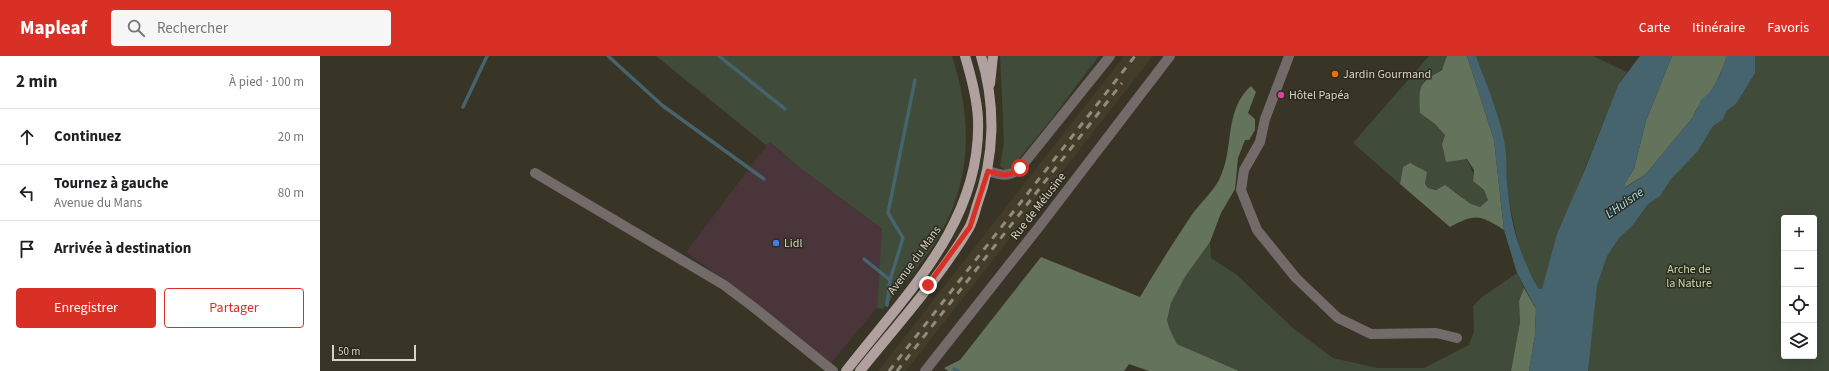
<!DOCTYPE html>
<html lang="fr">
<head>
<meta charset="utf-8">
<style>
  body { margin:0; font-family:"Source Sans 3",sans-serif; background:#f6f6f6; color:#202124 }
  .controls { position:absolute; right:12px; bottom:12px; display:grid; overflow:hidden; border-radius:4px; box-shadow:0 4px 16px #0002 }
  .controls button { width:36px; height:36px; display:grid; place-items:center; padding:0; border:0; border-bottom:1px solid #e0e0e0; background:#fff; color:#202124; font:20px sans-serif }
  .scale { position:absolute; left:12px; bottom:10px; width:84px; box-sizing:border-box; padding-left:4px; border:2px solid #d5d2ca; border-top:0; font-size:11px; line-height:14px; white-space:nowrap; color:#d5d2ca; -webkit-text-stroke:3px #2d2a1c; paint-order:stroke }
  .stop { position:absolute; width:12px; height:12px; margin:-9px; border:3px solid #d93025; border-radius:50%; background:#fff }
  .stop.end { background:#d93025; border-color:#fff; box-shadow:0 1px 4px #0008 }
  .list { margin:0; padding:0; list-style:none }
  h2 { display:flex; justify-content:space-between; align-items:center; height:52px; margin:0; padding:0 16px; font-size:17px }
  h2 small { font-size:13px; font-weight:400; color:#757577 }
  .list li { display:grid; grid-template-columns:26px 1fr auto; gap:12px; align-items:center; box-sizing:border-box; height:56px; padding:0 16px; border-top:1px solid #e0e0e0 }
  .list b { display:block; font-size:15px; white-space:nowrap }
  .list p { margin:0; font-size:13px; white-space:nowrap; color:#757577 }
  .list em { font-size:13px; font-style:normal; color:#757577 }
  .actions { display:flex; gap:8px; padding:12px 16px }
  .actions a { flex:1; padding:9px 0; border:1px solid #d93025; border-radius:4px; text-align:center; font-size:14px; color:#d93025 }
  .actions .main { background:#d93025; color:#fff }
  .icon { flex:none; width:22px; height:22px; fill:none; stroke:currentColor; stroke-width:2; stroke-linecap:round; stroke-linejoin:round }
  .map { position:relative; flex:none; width:1509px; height:315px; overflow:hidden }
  header { display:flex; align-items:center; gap:24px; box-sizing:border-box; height:56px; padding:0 20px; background:#d93025; color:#fff }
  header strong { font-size:19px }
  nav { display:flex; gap:22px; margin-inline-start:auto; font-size:14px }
  .search { width:280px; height:36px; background:#f6f6f6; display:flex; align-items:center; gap:10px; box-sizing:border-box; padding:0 14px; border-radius:4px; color:#757577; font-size:15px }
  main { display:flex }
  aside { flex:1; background:#fff }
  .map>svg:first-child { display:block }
  .commercial { fill:#49353a }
  .built { fill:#423c28 }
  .green { fill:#404b3a; fill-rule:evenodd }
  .forest { fill:#64735b }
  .water { fill:#45646e }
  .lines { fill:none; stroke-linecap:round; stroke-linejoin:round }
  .stream { stroke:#45646e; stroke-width:3.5 }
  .minor { stroke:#736b69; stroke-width:10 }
  .major { stroke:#b1a19e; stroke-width:10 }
  .rail { stroke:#8f8c81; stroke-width:3; stroke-dasharray:7 7; stroke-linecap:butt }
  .route { stroke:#d93025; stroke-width:5 }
  .food-dot { fill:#e8710a; stroke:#2d2a1c; stroke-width:1.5 }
  .hotel-dot { fill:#d1479c; stroke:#2d2a1c; stroke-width:1.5 }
  .shop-dot { fill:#3f7fe0; stroke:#2d2a1c; stroke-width:1.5 }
  .labels { text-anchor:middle; stroke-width:3; stroke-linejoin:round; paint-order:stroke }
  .poi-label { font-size:12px; fill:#d5d2ca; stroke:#2d2a1c; text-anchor:start }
  .street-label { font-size:12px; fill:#d5d2ca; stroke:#2d2a1c }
  .park-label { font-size:12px; fill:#bedcae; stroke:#2d2a1c }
  .water-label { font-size:13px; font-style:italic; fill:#9edef2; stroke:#2d2a1c }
</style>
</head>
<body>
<header>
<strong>Mapleaf</strong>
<div class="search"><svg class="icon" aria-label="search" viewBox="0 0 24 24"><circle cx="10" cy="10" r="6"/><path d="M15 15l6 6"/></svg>Rechercher</div>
<nav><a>Carte</a><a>Itinéraire</a><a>Favoris</a></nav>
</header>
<main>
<aside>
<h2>2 min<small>À pied · 100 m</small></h2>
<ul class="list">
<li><svg class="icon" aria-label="ahead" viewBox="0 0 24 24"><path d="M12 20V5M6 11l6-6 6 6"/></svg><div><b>Continuez</b></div><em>20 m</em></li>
<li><svg class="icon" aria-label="left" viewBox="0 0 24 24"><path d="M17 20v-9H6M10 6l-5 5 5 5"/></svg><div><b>Tournez à gauche</b><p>Avenue du Mans</p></div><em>80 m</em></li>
<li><svg class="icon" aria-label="arrive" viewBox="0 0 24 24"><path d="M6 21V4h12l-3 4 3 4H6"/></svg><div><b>Arrivée à destination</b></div></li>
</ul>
<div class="actions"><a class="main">Enregistrer</a><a>Partager</a></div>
</aside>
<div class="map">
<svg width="1509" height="315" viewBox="0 0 1509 315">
  <rect width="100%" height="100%" fill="#383426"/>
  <path class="commercial" d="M449,86l30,25 84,63 -6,78 -46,55 -71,-57 -74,-54z"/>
  <path class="built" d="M804,0h29l-247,315h-28z"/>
  <g class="green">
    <path d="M336,0h296c22,68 20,132 -21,193 -15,21 -32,40 -48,60l-6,-1 5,-79 -83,-62 -29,-25 -4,3z"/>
    <path d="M680,0h99l-46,61 -38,47 -9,7 -6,-5 4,-24z"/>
    <path d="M1109,0h18c-1,14 -12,18 -23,25l-4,32 15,11 10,11 -3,9c18,11 32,15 31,37l11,9 4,10 -8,7 -9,-3 -15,-12 -28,-4 -25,-21 -3,17 -47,-41z"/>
    <path d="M1156,0h117l34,16 -9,13 -44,111 -32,93h-3l-15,-27 -5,-15 -11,-51 -4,-55 -9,-34z"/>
    <path d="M1416,0h93v315h-269l6,-51 74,-127zM1464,162h30v138h-30z"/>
    <path d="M890,186l1,16 26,17 57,54 39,29 44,10h47l45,-23 5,-14 -1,-25 9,-9 35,-24 7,15 -5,13 1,21 -9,49h-272l-62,-27 -7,-14 -3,-10 4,-17 14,-26z"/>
  </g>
  <g class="forest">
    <path d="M1127,0h20l27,84 10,90c-24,-15 -28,-17 -54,-3l-50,-43 3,-17 7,-4 17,9 -2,12 3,4 8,2 9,-5 26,19 9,3 8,-7 -4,-10 -11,-9 1,-11 -7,-11 -21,3 -4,-18 3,-9 -10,-11 -15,-11c-1,-28 -2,-29 22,-43z"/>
    <path d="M1352,0h55c-4,12 -9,24 -16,35 -7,9 -14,15 -18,26l-47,57 -22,14 1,-5 9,-14 12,-48z"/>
    <path d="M931,30l5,6 -8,21 7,6v11l-6,10h-4l-7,18 -3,31 -14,24 -11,29 -25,35 -14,26 -4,17 3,10 7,14 62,27h-90l-20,-7 -5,7h-176l-4,-3 16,-8 81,-103 99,40c16,-27 33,-54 51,-81 8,-12 21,-23 28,-36 16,-31 4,-69 32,-94z"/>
    <path d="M1204,232l12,21 -1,26 -6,36h-18l9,-49 -1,-21z"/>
  </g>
  <path class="water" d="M1147,0h9c10,27 22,55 28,84 3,13 2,28 3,42 3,38 12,75 32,107h3l15,-55 29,-67 32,-82 22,-29h32l-26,65 -12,48 -9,14v5l21,-14 47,-57 8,-17 10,-9 9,-16 7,-19h28v17l-19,31 -9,6 -4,9 -10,7 -15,25 -27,28 -11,17 -12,8 -16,22 -13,12 -12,18 -10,29 -9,86h-59l6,-36 1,-26 -19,-36 -13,-43 -10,-90z"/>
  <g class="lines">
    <g class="stream">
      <path d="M288,0l55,50 101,73"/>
      <path d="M399,0l66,53"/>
      <path d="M143,51l24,-51"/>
      <path d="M544,203l26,21 -3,25"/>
      <path d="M570,224l13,-42 -15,-25 27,-133"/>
      <path d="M634,313l4,2"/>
    </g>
    <g class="minor">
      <path d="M969,0l-24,63 -5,23 -16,28 -3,20 16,40 39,48 42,40 33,16 65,-1 21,5"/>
      <path d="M668,115c12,4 21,7 32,-3l90,-112"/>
      <path d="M215,117l189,112 28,21 81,65"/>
      <path d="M605,315l114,-144 131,-171"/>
    </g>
    <g class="major">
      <path d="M670,28l3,-28"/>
      <path d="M526,315c59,-76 136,-149 132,-252 -1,-21 -7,-43 -13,-63"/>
      <path d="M540,315c37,-46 79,-92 109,-143 4,-7 6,-16 8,-23 18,-48 19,-100 4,-149"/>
    </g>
    <g class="rail">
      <path d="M569,315l246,-315"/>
      <path d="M577,315l225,-288"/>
    </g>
  </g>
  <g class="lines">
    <path class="route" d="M608,229l42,-58 18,-56c12,4 21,7 32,-3"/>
  </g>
  <circle class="food-dot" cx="1015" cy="18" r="4"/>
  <circle class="hotel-dot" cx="961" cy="39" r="4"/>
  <circle class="shop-dot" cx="456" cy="187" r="4"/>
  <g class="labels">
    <g class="poi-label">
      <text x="1023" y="22">Jardin Gourmand</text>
      <text x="969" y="43">Hôtel Papéa</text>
      <text x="464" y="191">Lidl</text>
    </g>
    <g class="street-label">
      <text transform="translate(718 150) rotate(-52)" y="4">Rue de Mélusine</text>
      <text transform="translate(594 204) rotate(-54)" y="4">Avenue du Mans</text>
    </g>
    <g class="park-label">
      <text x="1369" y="217">Arche de<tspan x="1369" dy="14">la Nature</tspan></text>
    </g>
    <g class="water-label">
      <text transform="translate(1304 146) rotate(-35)" y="5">L'Huisne</text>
    </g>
  </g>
</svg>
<div class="controls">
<button>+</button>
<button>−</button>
<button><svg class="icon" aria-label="locate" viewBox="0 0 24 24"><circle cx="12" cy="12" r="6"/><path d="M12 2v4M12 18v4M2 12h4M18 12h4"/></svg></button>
<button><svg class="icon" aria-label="layers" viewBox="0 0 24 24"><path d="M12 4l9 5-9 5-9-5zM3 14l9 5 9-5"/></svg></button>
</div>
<div class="scale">50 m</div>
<div class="stop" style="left:700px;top:112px"></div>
<div class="stop end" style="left:608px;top:229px"></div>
</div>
</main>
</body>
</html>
